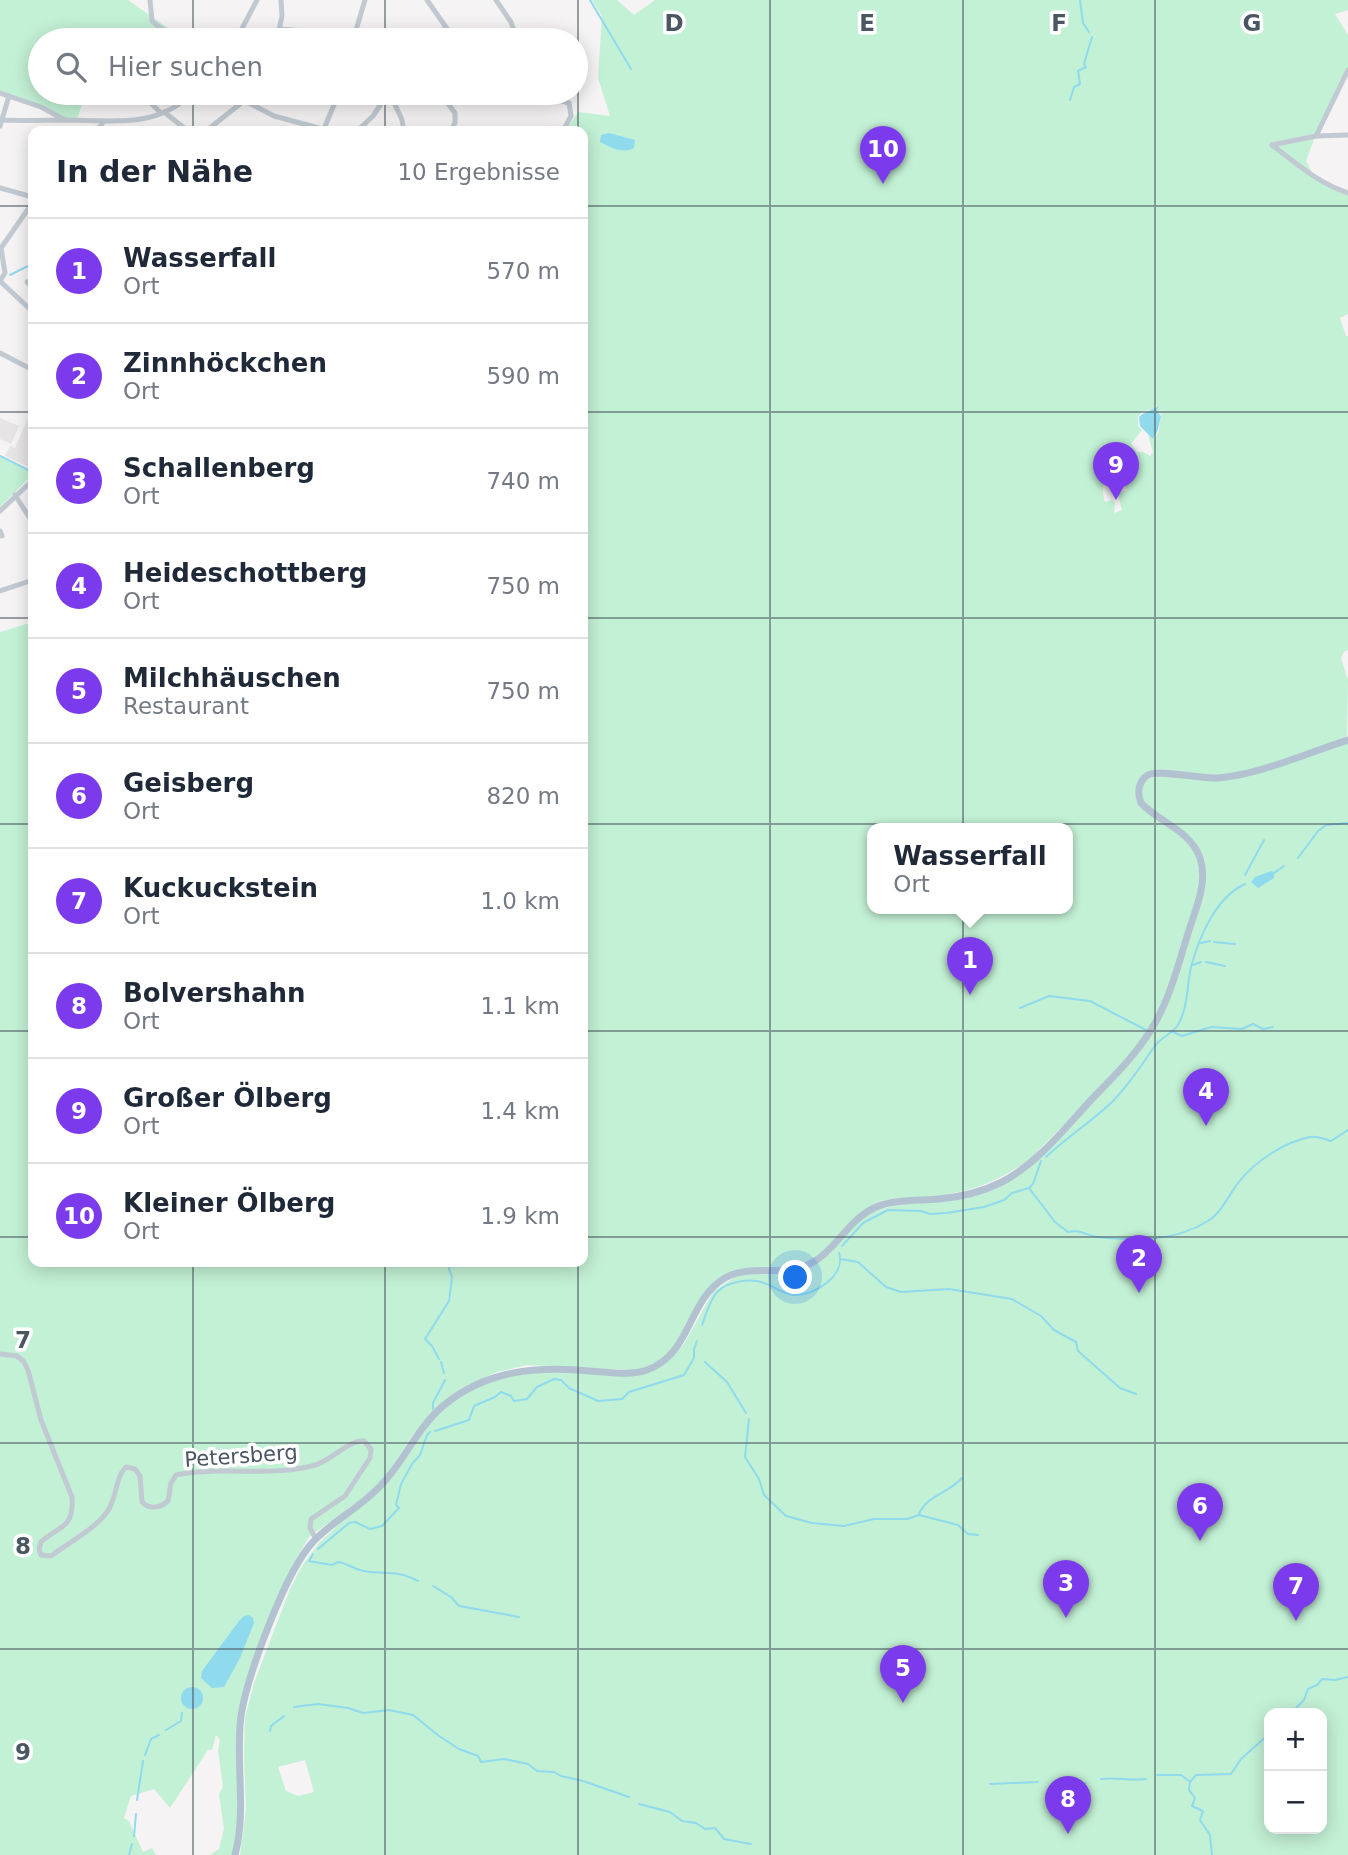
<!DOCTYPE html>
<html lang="de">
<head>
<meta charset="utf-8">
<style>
  body { margin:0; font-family:"DejaVu Sans",sans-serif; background:#f2f2f3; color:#1f2937 }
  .controls { position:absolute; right:21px; bottom:21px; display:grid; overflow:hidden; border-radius:14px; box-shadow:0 4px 18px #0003 }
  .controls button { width:63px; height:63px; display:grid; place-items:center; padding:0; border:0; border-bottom:2px solid #e0e1e3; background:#fff; color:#1f2937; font:35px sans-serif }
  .you { position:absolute; left:796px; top:1278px; width:24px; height:24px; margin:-18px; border:5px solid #fff; border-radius:50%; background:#1a73e8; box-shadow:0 0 0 10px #1a73e833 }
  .badge { display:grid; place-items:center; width:46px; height:46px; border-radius:50%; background:#7c3aed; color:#fff; font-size:23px; font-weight:700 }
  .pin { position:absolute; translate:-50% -58px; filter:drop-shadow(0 2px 4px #0008) }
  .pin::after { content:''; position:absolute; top:37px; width:24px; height:21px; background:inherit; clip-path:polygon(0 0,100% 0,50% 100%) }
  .popup { position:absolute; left:867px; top:823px; width:206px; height:91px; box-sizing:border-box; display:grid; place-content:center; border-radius:14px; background:#fff; filter:drop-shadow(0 2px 5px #0005); font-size:23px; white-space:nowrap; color:#747a83 }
  .popup b { font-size:26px; color:#1f2937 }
  .popup::after { content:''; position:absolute; left:50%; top:100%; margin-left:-14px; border:14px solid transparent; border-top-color:#fff }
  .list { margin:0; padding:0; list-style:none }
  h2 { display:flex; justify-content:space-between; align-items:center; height:91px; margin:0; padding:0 28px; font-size:30px }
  h2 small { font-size:23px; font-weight:400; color:#747a83 }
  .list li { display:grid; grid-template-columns:46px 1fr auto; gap:21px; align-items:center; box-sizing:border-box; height:105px; padding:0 28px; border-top:2px solid #e0e1e3 }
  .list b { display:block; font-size:26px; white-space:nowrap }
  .list p { margin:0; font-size:23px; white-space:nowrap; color:#747a83 }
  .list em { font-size:23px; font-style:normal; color:#747a83 }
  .icon { flex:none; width:38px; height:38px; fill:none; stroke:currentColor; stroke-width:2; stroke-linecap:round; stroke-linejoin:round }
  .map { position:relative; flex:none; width:1348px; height:1855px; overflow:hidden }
  .search { position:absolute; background:#fff; box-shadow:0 4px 18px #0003; left:28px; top:28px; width:560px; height:77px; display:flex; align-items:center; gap:18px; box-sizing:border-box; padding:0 24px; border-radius:38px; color:#747a83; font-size:26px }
  .panel { position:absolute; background:#fff; box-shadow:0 4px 18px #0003; left:28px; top:126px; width:560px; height:1141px; border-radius:14px }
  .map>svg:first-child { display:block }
  .education { fill:#e6e4e5 }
  .green { fill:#c3f1d5; fill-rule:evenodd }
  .water { fill:#90daee }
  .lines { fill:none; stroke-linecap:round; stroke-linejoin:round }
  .stream { stroke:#90daee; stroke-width:2 }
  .minor { stroke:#c1cad2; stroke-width:5 }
  .major { stroke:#b3c2d1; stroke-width:7 }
  .grid { fill:none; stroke:#4a5661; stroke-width:2; stroke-opacity:0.55 }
  .labels { text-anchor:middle; stroke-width:7; stroke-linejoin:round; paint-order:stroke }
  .street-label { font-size:21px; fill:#4a5661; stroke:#fff }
  .grid-label { font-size:23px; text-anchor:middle; font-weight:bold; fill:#4a5661; stroke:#fff; stroke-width:7; stroke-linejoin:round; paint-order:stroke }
</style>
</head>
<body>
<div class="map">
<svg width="1348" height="1855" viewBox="0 0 1348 1855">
  <rect width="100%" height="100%" fill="#f5f3f3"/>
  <g class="education">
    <path d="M33,407v59l-2,2 -26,-12 5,-10 5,2z"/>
    <path d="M0,418l19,8 -8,18 -11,-5z"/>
  </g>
  <g class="green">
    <path d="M0,0h128l43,30 3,10h-134v53h46l-9,26 -12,-1 -65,-27z"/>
    <path d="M592,0h25l17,15 21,-15h693v10l-13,4 13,21v35l-32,64 -10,27 9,17 33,15v121l-8,4 6,18h2v314l-4,2 -3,6 7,22 -1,59c-37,11 -94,35 -131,37 -21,0 -46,-9 -65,-6l-15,20c-1,29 51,37 61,69 7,24 -4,49 -11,72 -10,31 -17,63 -33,91 -26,46 -84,96 -121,135 -32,25 -64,36 -104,40 -14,1 -30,0 -43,3 -35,10 -42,42 -69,58 -24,14 -68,15 -95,19 -16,24 -37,63 -58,81 -8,7 -20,10 -30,12l-106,-5 -30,7 -33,15 -28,21 -23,27 -26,39 -15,17 -63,46 -13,22 -14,32 -45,132 1,106 -6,26h-22l9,-6 5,-20 -5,-35 4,-7 -5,-37 2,-10 -4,-5 -4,15h-4l-38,58 -16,-19 -23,7 -7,22 5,3 14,31 9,-4 4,7h-156v-1223l33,-10v640h550v-1131h-17l12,-19 32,4 -12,-38 4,-62zM1157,405v7l4,2 -2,16 -4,8 -7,-3 5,17 -3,4 -7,-4h-6l-6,-8 11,-14 -4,-4v-10l5,-5 10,-1zM1118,474l5,5 4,11 -9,4 4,16 -8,3 1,-10 -3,-3 -7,2c-4,-14 -4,-24 13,-28zM872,829h196v80h-196z"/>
    <path d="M0,457l33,17 -33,33z"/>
    <path d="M1348,742v1113h-1108l6,-45 -2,-54 1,-38 9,-35 36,-94 12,-23 17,-23 25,-24 27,-21 57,-73 23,-22 29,-18 56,-15 49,3 73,-6 12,-8 14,-15 29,-52 23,-16 14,-3h43l19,-6 18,-13 18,-23 23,-19 26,-7 70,-7 58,-28 132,-144 47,-139 -1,-30 -58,-53c-20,-43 48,-23 67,-23zM1269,1713h53v116h-53zM305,1760l9,32 -16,4 -12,-5 -8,-24z"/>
  </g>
  <g class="water">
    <path d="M609,133l26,7 -1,8c-13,6 -22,0 -34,-6l1,-7z"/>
    <path d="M1158,406l-1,6 4,4 -3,14 -5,9 -13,-13 -1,-9c6,-6 13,-6 19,-11z"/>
    <path d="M1271,871l3,1v6l-16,10 -7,-6 4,-5z"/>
    <path d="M249,1615l4,3 1,5 -14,35 -16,29 -12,1 -11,-10 1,-7 37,-50 5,-5z"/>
    <circle cx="192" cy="1698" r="11"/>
  </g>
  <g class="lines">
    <g class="stream">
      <path d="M590,0l41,69"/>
      <path d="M1080,0l3,23 6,9"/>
      <path d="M1070,100l4,-13 6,-3 -2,-13 8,-4 -2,-3 8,-27"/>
      <path d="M10,275l20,-10 3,2"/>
      <path d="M0,456l28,14 5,-2"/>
      <path d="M1298,858l20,-27 8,-6 22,-2"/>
      <path d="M1274,873l10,-7"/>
      <path d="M1245,875l19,-35"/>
      <path d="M1214,942l21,2"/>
      <path d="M1201,943l9,-2"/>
      <path d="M1206,962l19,4"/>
      <path d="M1193,965l8,-3"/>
      <path d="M1020,1008l29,-12 41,5 56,29"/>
      <path d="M1171,1031l11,5 29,-9 31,2 11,-5 10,5 10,-2"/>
      <path d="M1046,1157c21,-20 45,-35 66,-55 17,-17 29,-36 42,-55 6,-9 19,-14 24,-22 10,-17 9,-40 13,-58 8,-30 25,-70 54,-83"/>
      <path d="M1029,1188l26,34 13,10c15,-3 17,4 30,5 39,4 76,5 110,-16 13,-8 21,-26 30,-38 16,-21 46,-41 72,-46 6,-1 15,2 21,4l17,-11"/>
      <path d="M842,1246l21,-23 25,-13 33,1 9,3 16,-1 38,-6 20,-7 8,-7 17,-5 4,-4 8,-23"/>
      <path d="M841,1259l17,3 28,25 15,5 48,-3 63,10 29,17 13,14 22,12 2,9 42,37 16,6"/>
      <path d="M702,1325c4,-11 8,-26 16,-34 11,-10 33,-13 46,-8 9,3 21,12 30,12 21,1 52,-20 45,-42"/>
      <path d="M439,1359l-7,-13 -7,-7 24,-38 3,-24 -3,-8 1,-7"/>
      <path d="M441,1362l3,11"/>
      <path d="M705,1362l22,20 19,31"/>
      <path d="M433,1409v-6l12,-23"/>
      <path d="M749,1419l-4,38 14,22 5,16 22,21 26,7 32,3 30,-7h33l12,-4 39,10 10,9 10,1"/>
      <path d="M435,1431l34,-11 5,-14 21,-9 6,-5 10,4 3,5 13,-2 10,-12 17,-8 7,1 8,8 29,13 24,-2 7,-7 55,-17 10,-17v-9l3,-8"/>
      <path d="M919,1514c8,-19 30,-21 43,-36"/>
      <path d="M318,1549l31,-26 6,-1 15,7 12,-3 17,-18 -3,-3 5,-21 11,-20 8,-9 7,-20 3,-3"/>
      <path d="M313,1554l-4,7 23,4 6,-3c9,1 17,8 26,9 24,4 30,-2 54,10"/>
      <path d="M433,1586l18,11 8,9 60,11"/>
      <path d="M294,1707l24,-3 30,4 15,5 26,-3 24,5 26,21 20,13 19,7 3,6 23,-3 24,5 9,7 17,1 7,4 22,5 46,16"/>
      <path d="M1291,1713l13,-13 4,-11 9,-4 5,-6 13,1 13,-3"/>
      <path d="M166,1730l15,-9 1,-8"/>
      <path d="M270,1731l1,-5 13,-10"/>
      <path d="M145,1755l6,-16 8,-4"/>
      <path d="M1157,1775h24l8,6"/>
      <path d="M1101,1779c16,-2 29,2 45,0"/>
      <path d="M990,1784l48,-2"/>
      <path d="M1054,1790c11,4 22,-1 32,-7"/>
      <path d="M137,1800l6,-39"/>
      <path d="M639,1804l31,8 12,9 14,2 9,6 10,-1 9,11 27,5"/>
      <path d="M134,1836l2,-22"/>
      <path d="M129,1855l3,-11"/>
      <path d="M1212,1855l-2,-20 -10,-15 3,-9 -11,-5 3,-8 -6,-8 1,-8 6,-7 35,-1 10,-15 28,-25"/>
    </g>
    <g class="minor">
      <path d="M150,0l2,21c16,15 30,15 50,19"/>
      <path d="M427,0l28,40"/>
      <path d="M496,0l15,22 6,18"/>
      <path d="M280,29l76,6 20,5"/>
      <path d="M236,40l21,-40"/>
      <path d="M277,40l5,-24 -1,-16"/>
      <path d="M353,40l12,-40"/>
      <path d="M435,40l10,-12"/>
      <path d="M0,93l41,14 24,13"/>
      <path d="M392,93c0,14 13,23 11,38"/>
      <path d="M440,93l15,20v10l-5,8"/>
      <path d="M535,93l34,10 2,13 -8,15"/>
      <path d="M141,94l20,19"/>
      <path d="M243,100l31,16 56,15"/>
      <path d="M164,112l24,19"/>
      <path d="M0,120c24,1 47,0 70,0 44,1 88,8 122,-27"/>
      <path d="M0,126l9,-30"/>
      <path d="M97,131l6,-9"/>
      <path d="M206,131l34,-27 10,-11"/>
      <path d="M323,131l16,-38"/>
      <path d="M357,131l16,-15 12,-18 6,-1"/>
      <path d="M1316,136l32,-66"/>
      <path d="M1272,145c25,19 46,38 76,48"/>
      <path d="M1272,145l44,-9 32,-1"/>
      <path d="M0,188l29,8 4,5"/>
      <path d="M0,281l5,-8 -4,-25 32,-46"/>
      <path d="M0,281l33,31"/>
      <path d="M27,282l6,6"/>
      <path d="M0,353l33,17"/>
      <path d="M15,495l18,28"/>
      <path d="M0,511l33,-31"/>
      <path d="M0,531l2,5"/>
      <path d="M0,591l33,-11"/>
      <path d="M0,1354l17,2 7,6 4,8 13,50 31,77c2,32 -12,28 -31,45l-2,7 2,6 10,1c17,-13 44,-27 56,-44 10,-13 8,-35 19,-45l9,2 5,7 2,26c8,8 18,6 26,-1l3,-18 5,-8c43,-9 90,2 136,-9 19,-4 37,-27 52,-25l7,8 -1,9 -25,38 -34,23 -1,9 6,11"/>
    </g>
    <path class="major" d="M235,1855c12,-46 0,-93 6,-139 6,-40 45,-146 72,-174 20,-22 49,-35 69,-58 23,-24 35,-56 61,-78 43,-36 93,-40 147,-35 19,1 39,5 57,-1 45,-16 40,-70 78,-92 25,-14 54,-2 80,-12 30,-12 40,-44 69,-58 20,-9 43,-7 65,-9 22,-2 43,-7 63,-17 36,-19 63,-54 90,-83 23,-24 47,-47 63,-76 16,-28 24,-61 34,-93 7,-22 19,-48 11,-72 -10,-28 -40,-35 -59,-55 -4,-10 -3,-22 7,-28 9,-6 54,4 70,3 44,-4 88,-25 130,-38"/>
  </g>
  <path class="grid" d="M193,0v40M385,0v40M578,0v131M770,0v1855M963,0v1855M1155,0v1855M193,93v38M385,93v38M0,206h33M583,206h765M0,412h33M583,412h765M0,618h33M583,618h765M0,824h33M583,824h765M0,1031h33M583,1031h765M0,1237h33M583,1237h765M193,1262v593M385,1262v593M578,1262v593M0,1443h1348M0,1649h1348"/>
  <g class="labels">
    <g class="street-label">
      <text transform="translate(241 1456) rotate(-4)" y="7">Petersberg</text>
    </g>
  </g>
  <g class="grid-label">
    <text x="674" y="31">D</text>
    <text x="867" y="31">E</text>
    <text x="1059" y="31">F</text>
    <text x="1252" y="31">G</text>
    <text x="23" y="1348">7</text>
    <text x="23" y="1554">8</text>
    <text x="23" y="1760">9</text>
  </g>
</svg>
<div class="controls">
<button>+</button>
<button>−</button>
</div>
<div class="you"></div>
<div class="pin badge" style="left:970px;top:995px">1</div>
<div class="popup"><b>Wasserfall</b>Ort</div>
<div class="pin badge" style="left:1139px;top:1293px">2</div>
<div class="pin badge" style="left:1066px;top:1618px">3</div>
<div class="pin badge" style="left:1206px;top:1126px">4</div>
<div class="pin badge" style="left:903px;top:1703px">5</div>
<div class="pin badge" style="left:1200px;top:1541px">6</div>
<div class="pin badge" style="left:1296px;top:1621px">7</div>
<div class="pin badge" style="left:1068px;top:1834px">8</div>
<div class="pin badge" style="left:1116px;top:500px">9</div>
<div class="pin badge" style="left:883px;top:184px">10</div>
<div class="search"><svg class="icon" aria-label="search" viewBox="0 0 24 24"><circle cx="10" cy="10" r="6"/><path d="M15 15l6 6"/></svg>Hier suchen</div>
<section class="panel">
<h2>In der Nähe<small>10 Ergebnisse</small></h2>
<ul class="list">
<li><span class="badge">1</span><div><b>Wasserfall</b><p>Ort</p></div><em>570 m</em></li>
<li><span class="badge">2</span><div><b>Zinnhöckchen</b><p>Ort</p></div><em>590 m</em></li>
<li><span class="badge">3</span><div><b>Schallenberg</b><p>Ort</p></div><em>740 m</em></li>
<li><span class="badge">4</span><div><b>Heideschottberg</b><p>Ort</p></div><em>750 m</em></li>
<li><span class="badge">5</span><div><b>Milchhäuschen</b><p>Restaurant</p></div><em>750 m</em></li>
<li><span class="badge">6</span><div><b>Geisberg</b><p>Ort</p></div><em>820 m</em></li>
<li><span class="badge">7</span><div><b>Kuckuckstein</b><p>Ort</p></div><em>1.0 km</em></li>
<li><span class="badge">8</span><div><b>Bolvershahn</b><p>Ort</p></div><em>1.1 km</em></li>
<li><span class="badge">9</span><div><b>Großer Ölberg</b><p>Ort</p></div><em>1.4 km</em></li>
<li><span class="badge">10</span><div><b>Kleiner Ölberg</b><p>Ort</p></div><em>1.9 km</em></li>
</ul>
</section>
</div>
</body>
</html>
